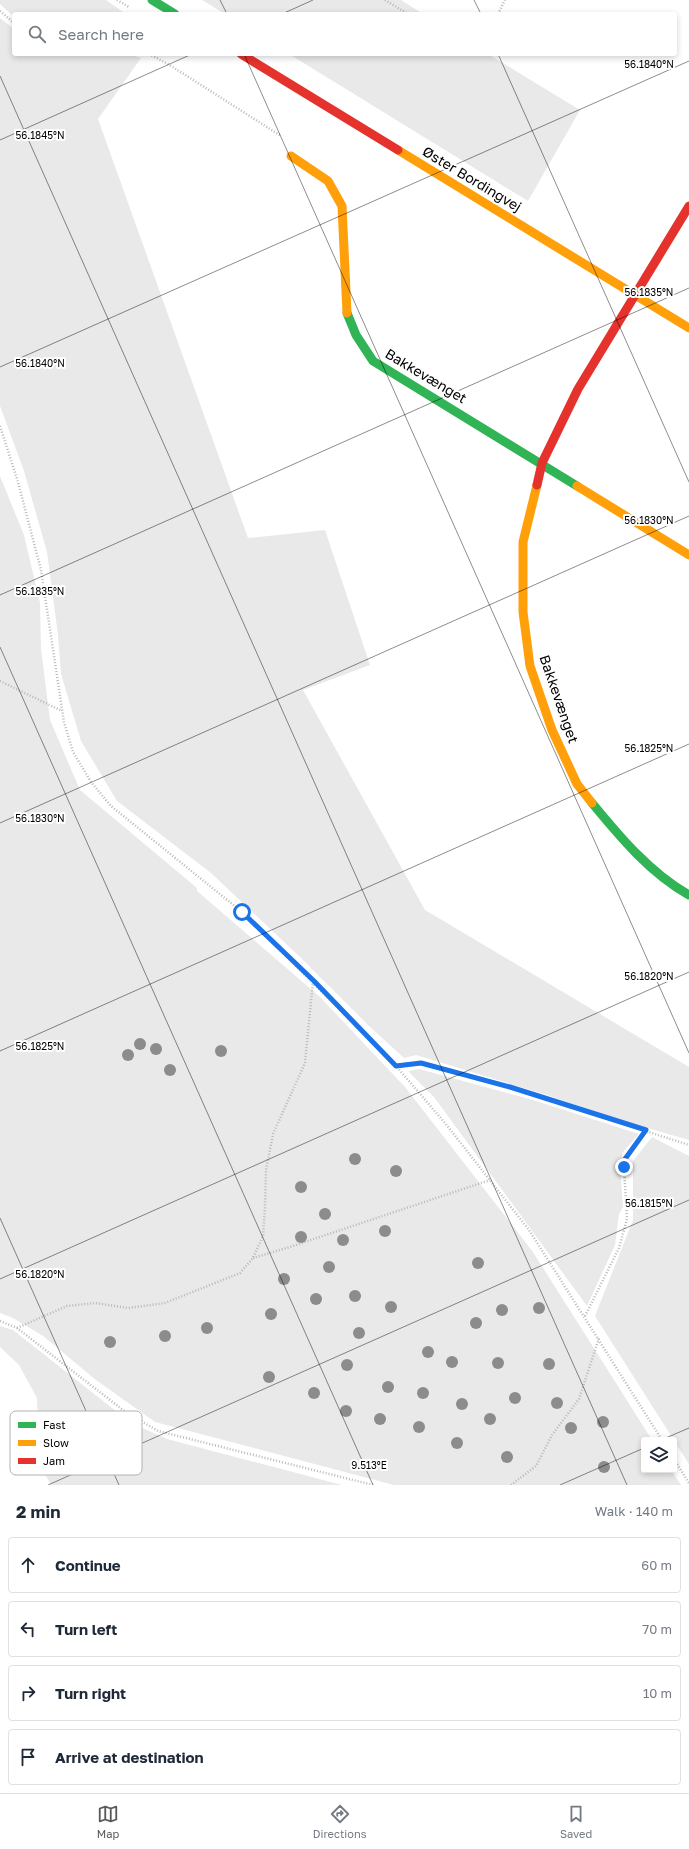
<!DOCTYPE html>
<html lang="en">
<head>
<meta charset="utf-8">
<style>
  body { margin:0; font-family:"Golos Text",sans-serif; background:#f2f2f3; color:#1f2937 }
  .controls { position:absolute; right:12px; bottom:12px; display:grid; overflow:hidden; border-radius:4px; box-shadow:0 2px 6px #0003 }
  .controls button { width:36px; height:36px; display:grid; place-items:center; padding:0; border:0; border-bottom:1px solid #e0e1e3; background:#fff; color:#1f2937; font:20px sans-serif }
  .stop { position:absolute; width:12px; height:12px; margin:-9px; border:3px solid #1a73e8; border-radius:50%; background:#fff }
  .stop.end { background:#1a73e8; border-color:#fff; box-shadow:0 1px 4px #0008 }
  .list { margin:0; padding:0; list-style:none }
  h2 { display:flex; justify-content:space-between; align-items:center; height:52px; margin:0; padding:0 16px; font-size:17px }
  h2 small { font-size:13px; font-weight:400; color:#747a83 }
  .list li { display:grid; grid-template-columns:26px 1fr auto; gap:12px; align-items:center; box-sizing:border-box; height:56px; margin:0 8px 8px; padding:0 8px; border:1px solid #e0e1e3; border-radius:4px }
  .list b { display:block; font-size:15px; white-space:nowrap }
  .list em { font-size:13px; font-style:normal; color:#747a83 }
  .icon { flex:none; width:22px; height:22px; fill:none; stroke:currentColor; stroke-width:2; stroke-linecap:round; stroke-linejoin:round }
  .map { position:relative; flex:none; width:689px; height:1485px; overflow:hidden }
  .search { position:absolute; background:#fff; box-shadow:0 2px 6px #0003; left:12px; right:12px; top:12px; height:44px; display:flex; align-items:center; gap:10px; box-sizing:border-box; padding:0 14px; border-radius:4px; color:#747a83; font-size:15px }
  .sheet { height:308px; background:#fff }
  nav { display:flex; justify-content:space-around; align-items:center; box-sizing:border-box; height:56px; border-top:1px solid #e0e1e3; background:#fff; font-size:11px; color:#747a83 }
  nav a { display:grid; justify-items:center; gap:2px }
  nav .on { color:#595959 }
  .map>svg:first-child { display:block }
  .green { fill:#e9e9e9 }
  .lines { fill:none; stroke-linecap:round; stroke-linejoin:round }
  .path { stroke:#b8b8b8; stroke-width:2.5; stroke-dasharray:1 2; stroke-linecap:butt }
  .fast { stroke:#30b455; stroke-width:9 }
  .slow { stroke:#ff9f0a; stroke-width:9 }
  .jam { stroke:#e5322d; stroke-width:9 }
  .tree { fill:#8c8c8c }
  .route { stroke:#1a73e8; stroke-width:5 }
  .ticks { fill:none; stroke:#000; stroke-width:1; stroke-opacity:0.45 }
  .labels { text-anchor:middle; stroke-width:4; stroke-linejoin:round; paint-order:stroke }
  .street-label { font-size:14px; fill:#000; stroke:#fff }
  .key { fill:#fff; stroke:#b2b2b2; stroke-width:1 }
  .key-label { font-size:11px; fill:#000 }
  .ticks-label { font-size:10px; text-anchor:middle; fill:#000; stroke:#fff; stroke-width:4; stroke-linejoin:round; paint-order:stroke }
</style>
</head>
<body>
<div class="map">
<svg width="689" height="1485" viewBox="0 0 689 1485">
  <rect width="100%" height="100%" fill="#fff"/>
  <g class="green">
    <path d="M0,0h106l20,14h-112v3l-14,-13z"/>
    <path d="M202,0h199l22,14h-198z"/>
    <path d="M0,18l14,11v25h115l12,4 -43,61 150,419 77,-8 45,135 -67,25 122,220 264,157v73l-73,-21 -66,-23 -134,-41 -12,3 -34,-31 -70,-70 -89,-84 -94,-72 -36,-60 -20,-67 -3,-39 -11,-83 -23,-81 -24,-65z"/>
    <path d="M289,54h199l92,56 -52,91z"/>
    <path d="M0,476l24,59 16,68 1,46 9,71 30,70 117,98v3l123,106 85,90 128,165 119,188h-8v30h27l10,15h-287l-239,-63 -59,-42 -53,-44 -30,-18 -13,-5z"/>
    <path d="M419,1069l114,31 106,34 -16,18 -3,16 3,39 -4,7 -4,31 -28,61 -153,-209 -26,-26z"/>
    <path d="M652,1137l37,19v308l-94,-148 38,-96v-59z"/>
    <path d="M0,1326l13,4 118,93 36,16 175,46h-291l-12,-22 -2,-65 -18,-33 -19,-18z"/>
  </g>
  <g class="lines">
    <g class="path">
      <path d="M117,0l12,7"/>
      <path d="M385,0l23,14"/>
      <path d="M0,11l14,12"/>
      <path d="M498,14l7,-14"/>
      <path d="M149,54l19,10 113,72"/>
      <path d="M473,54h3"/>
      <path d="M0,426l18,56 23,88 23,152 9,30 18,30 20,24 131,106 154,154 49,57 84,107 133,210"/>
      <path d="M0,681l62,30"/>
      <path d="M396,1066l25,-3 89,24 179,58"/>
      <path d="M253,1258l37,-11 200,-67"/>
      <path d="M585,1316l34,-68 8,-29 -3,-52 1,-8 21,-29"/>
      <path d="M0,1321l17,7 106,82 35,21 215,54"/>
      <path d="M17,1328l50,-22 29,-3 32,5 37,-5 75,-30 13,-15 10,-22 2,-29 1,-37 7,-36 32,-71 8,-82"/>
      <path d="M674,1459l15,24"/>
      <path d="M511,1485l25,-19 16,-31 27,-36 20,-61"/>
    </g>
    <g class="fast">
      <path d="M152,0l23,14"/>
      <path d="M347,313l9,22 17,26 204,125"/>
      <path d="M592,803c28,34 58,70 97,92"/>
    </g>
    <g class="slow">
      <path d="M398,150l291,178"/>
      <path d="M291,156l37,25 14,25 5,107"/>
      <path d="M537,485l-14,57v70l7,54 22,64 25,54 15,19"/>
      <path d="M577,486l112,69"/>
    </g>
    <g class="jam">
      <path d="M241,54l157,96"/>
      <path d="M537,485l5,-22 36,-74 111,-183"/>
    </g>
  </g>
  <g class="tree">
    <circle cx="140" cy="1044" r="6"/>
    <circle cx="156" cy="1049" r="6"/>
    <circle cx="221" cy="1051" r="6"/>
    <circle cx="128" cy="1055" r="6"/>
    <circle cx="170" cy="1070" r="6"/>
    <circle cx="355" cy="1159" r="6"/>
    <circle cx="396" cy="1171" r="6"/>
    <circle cx="301" cy="1187" r="6"/>
    <circle cx="325" cy="1214" r="6"/>
    <circle cx="385" cy="1231" r="6"/>
    <circle cx="301" cy="1237" r="6"/>
    <circle cx="343" cy="1240" r="6"/>
    <circle cx="478" cy="1263" r="6"/>
    <circle cx="329" cy="1267" r="6"/>
    <circle cx="284" cy="1279" r="6"/>
    <circle cx="355" cy="1296" r="6"/>
    <circle cx="316" cy="1299" r="6"/>
    <circle cx="391" cy="1307" r="6"/>
    <circle cx="539" cy="1308" r="6"/>
    <circle cx="502" cy="1310" r="6"/>
    <circle cx="271" cy="1314" r="6"/>
    <circle cx="476" cy="1323" r="6"/>
    <circle cx="207" cy="1328" r="6"/>
    <circle cx="359" cy="1333" r="6"/>
    <circle cx="165" cy="1336" r="6"/>
    <circle cx="110" cy="1342" r="6"/>
    <circle cx="428" cy="1352" r="6"/>
    <circle cx="452" cy="1362" r="6"/>
    <circle cx="498" cy="1363" r="6"/>
    <circle cx="549" cy="1364" r="6"/>
    <circle cx="347" cy="1365" r="6"/>
    <circle cx="269" cy="1377" r="6"/>
    <circle cx="388" cy="1387" r="6"/>
    <circle cx="314" cy="1393" r="6"/>
    <circle cx="423" cy="1393" r="6"/>
    <circle cx="515" cy="1398" r="6"/>
    <circle cx="557" cy="1403" r="6"/>
    <circle cx="462" cy="1404" r="6"/>
    <circle cx="346" cy="1411" r="6"/>
    <circle cx="380" cy="1419" r="6"/>
    <circle cx="490" cy="1419" r="6"/>
    <circle cx="603" cy="1422" r="6"/>
    <circle cx="419" cy="1427" r="6"/>
    <circle cx="571" cy="1428" r="6"/>
    <circle cx="457" cy="1443" r="6"/>
    <circle cx="507" cy="1457" r="6"/>
    <circle cx="604" cy="1467" r="6"/>
  </g>
  <g class="lines">
    <path class="route" d="M242,912l72,69 82,85 25,-3 89,24 136,43 -21,29 -1,8"/>
  </g>
  <path class="ticks" d="M220,0l7,14M474,0l7,14M282,14l31,-14M244,54l445,999M498,54l191,428M0,76l627,1409M0,140l192,-86M0,367l689,-306M0,595l689,-307M0,647l373,838M0,823l689,-307M0,1051l689,-307M0,1218l119,267M0,1279l689,-307M661,1440l28,-12M48,1485l641,-285M560,1485l84,-37"/>
  <g class="labels">
    <g class="street-label">
      <text transform="translate(472 179) rotate(31)" y="5">Øster Bordingvej</text>
      <text transform="translate(426 376) rotate(31)" y="5">Bakkevænget</text>
      <text transform="translate(559 699) rotate(71)" y="5">Bakkevænget</text>
    </g>
  </g>
  <rect x="10" y="1411" width="132" height="64" rx="6" class="key"/>
  <rect x="18" y="1422" width="18" height="6" fill="#30b455"/>
  <rect x="18" y="1440" width="18" height="6" fill="#ff9f0a"/>
  <rect x="18" y="1458" width="18" height="6" fill="#e5322d"/>
  <g class="key-label">
    <text x="43" y="1429">Fast</text>
    <text x="43" y="1447">Slow</text>
    <text x="43" y="1465">Jam</text>
  </g>
  <g class="ticks-label">
    <text x="649" y="68">56.1840°N</text>
    <text x="40" y="139">56.1845°N</text>
    <text x="649" y="296">56.1835°N</text>
    <text x="40" y="367">56.1840°N</text>
    <text x="649" y="524">56.1830°N</text>
    <text x="40" y="595">56.1835°N</text>
    <text x="649" y="752">56.1825°N</text>
    <text x="40" y="822">56.1830°N</text>
    <text x="649" y="980">56.1820°N</text>
    <text x="40" y="1050">56.1825°N</text>
    <text x="649" y="1207">56.1815°N</text>
    <text x="40" y="1278">56.1820°N</text>
    <text x="369" y="1469">9.513°E</text>
  </g>
</svg>
<div class="controls">
<button><svg class="icon" aria-label="layers" viewBox="0 0 24 24"><path d="M12 4l9 5-9 5-9-5zM3 14l9 5 9-5"/></svg></button>
</div>
<div class="stop" style="left:242px;top:912px"></div>
<div class="stop end" style="left:624px;top:1167px"></div>
<div class="search"><svg class="icon" aria-label="search" viewBox="0 0 24 24"><circle cx="10" cy="10" r="6"/><path d="M15 15l6 6"/></svg>Search here</div>
</div>
<section class="sheet">
<h2>2 min<small>Walk · 140 m</small></h2>
<ul class="list">
<li><svg class="icon" aria-label="ahead" viewBox="0 0 24 24"><path d="M12 20V5M6 11l6-6 6 6"/></svg><div><b>Continue</b></div><em>60 m</em></li>
<li><svg class="icon" aria-label="left" viewBox="0 0 24 24"><path d="M17 20v-9H6M10 6l-5 5 5 5"/></svg><div><b>Turn left</b></div><em>70 m</em></li>
<li><svg class="icon" aria-label="right" viewBox="0 0 24 24"><path d="M7 20v-9h11M14 6l5 5-5 5"/></svg><div><b>Turn right</b></div><em>10 m</em></li>
<li><svg class="icon" aria-label="arrive" viewBox="0 0 24 24"><path d="M6 21V4h12l-3 4 3 4H6"/></svg><div><b>Arrive at destination</b></div></li>
</ul>
</section>
<nav>
<a class="on"><svg class="icon" aria-label="map" viewBox="0 0 24 24"><path d="M3 6l6-2 6 2 6-2v14l-6 2-6-2-6 2zM9 4v14M15 6v14"/></svg>Map</a>
<a><svg class="icon" aria-label="directions" viewBox="0 0 24 24"><path d="M12 3l9 9-9 9-9-9zM9 14v-3h6M13 9l2 2-2 2"/></svg>Directions</a>
<a><svg class="icon" aria-label="saved" viewBox="0 0 24 24"><path d="M7 4h10v16l-5-4-5 4z"/></svg>Saved</a>
</nav>
</body>
</html>
